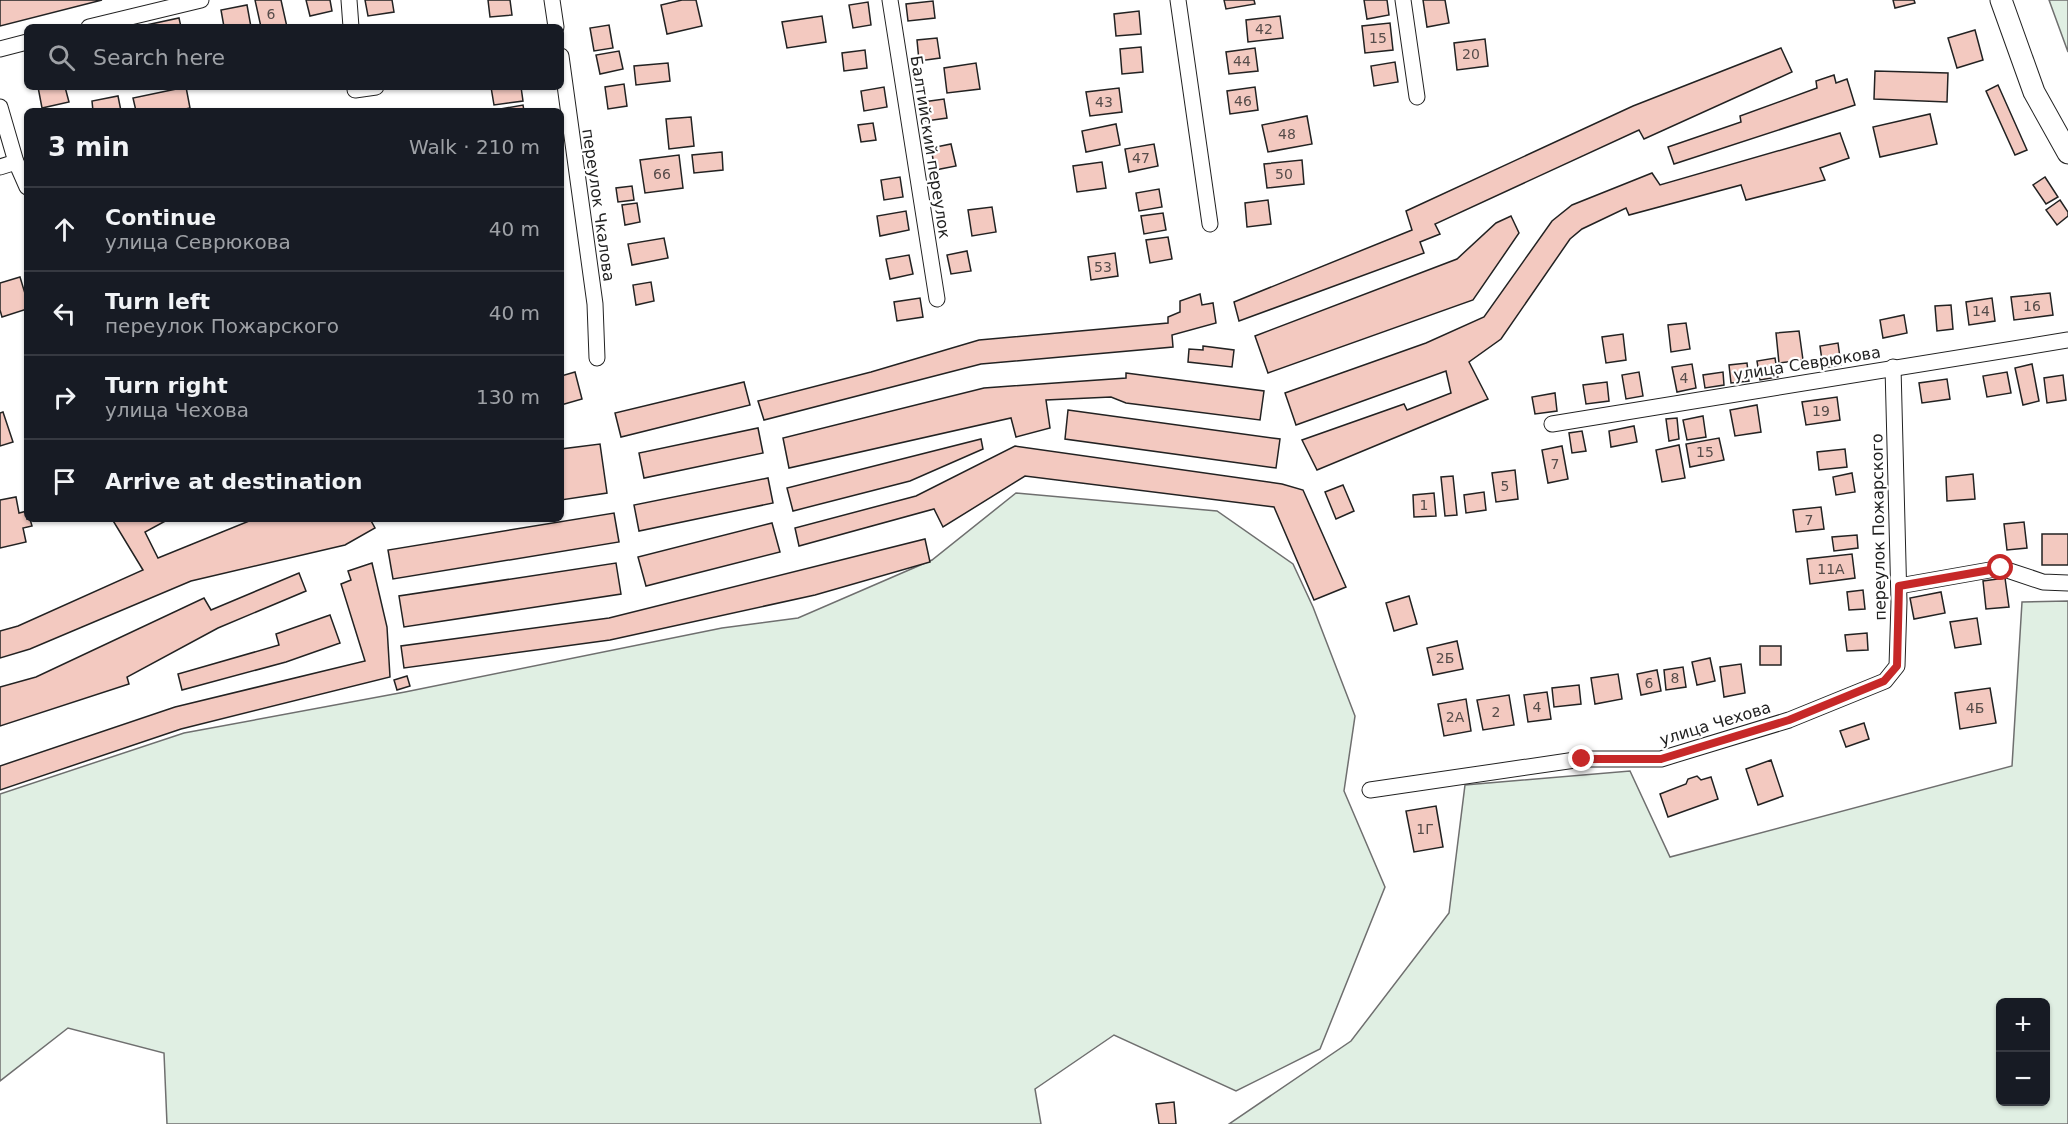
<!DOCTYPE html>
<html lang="en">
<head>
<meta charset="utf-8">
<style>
  body { margin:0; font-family:"DejaVu Sans",sans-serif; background:#20242c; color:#f1f3f6 }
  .controls { position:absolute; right:18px; bottom:18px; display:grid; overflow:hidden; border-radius:9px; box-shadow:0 2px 4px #0004 }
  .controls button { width:54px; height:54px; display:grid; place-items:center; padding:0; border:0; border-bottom:2px solid #363941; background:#171b24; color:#f1f3f6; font:30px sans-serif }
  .stop { position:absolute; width:18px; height:18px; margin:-14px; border:4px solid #c62828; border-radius:50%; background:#fff }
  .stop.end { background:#c62828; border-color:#fff; box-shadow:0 2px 6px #0008 }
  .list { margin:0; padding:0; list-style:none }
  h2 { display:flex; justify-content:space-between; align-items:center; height:78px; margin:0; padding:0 24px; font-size:26px }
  h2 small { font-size:20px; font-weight:400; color:#9ea1a6 }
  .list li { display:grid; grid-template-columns:39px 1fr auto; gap:18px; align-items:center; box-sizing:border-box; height:84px; padding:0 24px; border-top:2px solid #363941 }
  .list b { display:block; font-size:22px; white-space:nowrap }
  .list p { margin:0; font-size:20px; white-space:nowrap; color:#9ea1a6 }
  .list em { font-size:20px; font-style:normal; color:#9ea1a6 }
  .icon { flex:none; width:33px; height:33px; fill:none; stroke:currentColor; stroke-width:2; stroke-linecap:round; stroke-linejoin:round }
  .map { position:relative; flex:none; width:2068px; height:1124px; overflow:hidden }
  .search { position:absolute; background:#171b24; box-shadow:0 2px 4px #0004; left:24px; top:24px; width:540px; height:66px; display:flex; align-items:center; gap:15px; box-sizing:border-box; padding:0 21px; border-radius:9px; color:#9ea1a6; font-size:22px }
  .panel { position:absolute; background:#171b24; box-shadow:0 2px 4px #0004; left:24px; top:108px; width:540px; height:414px; border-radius:9px }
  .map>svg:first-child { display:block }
  .green { fill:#e0efe3; stroke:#6f6f6f; stroke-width:1.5; fill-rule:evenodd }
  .building { fill:#f3c9c0; stroke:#222; stroke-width:1.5 }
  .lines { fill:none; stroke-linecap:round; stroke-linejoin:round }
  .minor-casing { stroke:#222; stroke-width:17 }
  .secondary-casing { stroke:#222; stroke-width:23 }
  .minor { stroke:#fff; stroke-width:15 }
  .secondary { stroke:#fff; stroke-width:21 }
  .route { stroke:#c62828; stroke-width:8 }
  .labels { text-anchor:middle; stroke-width:4.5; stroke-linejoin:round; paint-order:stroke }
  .number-label { font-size:14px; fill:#564c4a }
  .street-label { font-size:16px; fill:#222; stroke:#fff }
</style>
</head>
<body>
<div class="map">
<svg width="2068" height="1124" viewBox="0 0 2068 1124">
  <rect width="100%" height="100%" fill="#fff"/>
  <g class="green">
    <path d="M2049,0h19v52z"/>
    <path d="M1016,493l201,18 76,53 20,43 42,109 -11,75 41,96 -65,162 -84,42 -122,-56 -79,54 6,35h-874l-3,-71 -96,-25 -68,53v-287l184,-61 221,-41 317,-64 76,-10 134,-58z"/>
    <path d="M2068,601v523h-839l122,-83 98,-128 16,-128 165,-14 40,86 342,-91 10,-164zM2046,1002v100h-46v-100z"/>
  </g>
  <g class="building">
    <path d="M0,0h102l-102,26z"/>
    <path d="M255,0h26l6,27h-26z"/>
    <path d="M306,0h24l2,11 -22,5z"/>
    <path d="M365,0h27l2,12 -26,4z"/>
    <path d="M488,0h22l2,15 -22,2z"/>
    <path d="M682,0h14l6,26 -35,8 -6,-29z"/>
    <path d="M1224,0h30l1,4 -29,5z"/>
    <path d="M1364,0h23l2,15 -22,4z"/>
    <path d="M1423,0h22l4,23 -22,4z"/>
    <path d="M1893,0h21l1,3 -20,5z"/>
    <path d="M933,1l2,17 -27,3 -2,-17z"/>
    <path d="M868,2l3,23 -18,3 -4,-23z"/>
    <path d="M247,5l4,22h-27l-3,-17z"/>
    <path d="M1139,11l2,23 -25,2 -2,-22z"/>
    <path d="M822,16l4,26 -39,6 -5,-26z"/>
    <path d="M1280,16l3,22 -35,4 -2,-22z"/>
    <path d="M179,18l2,9h-44z"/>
    <path d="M1390,23l3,27 -28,3 -3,-27z"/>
    <path d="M609,25l4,23 -19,3 -4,-23z"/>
    <path d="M1975,30l8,30 -26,8 -9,-30z"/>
    <path d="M937,38l3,20 -21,3 -2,-21z"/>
    <path d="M1485,39l3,27 -31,4 -3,-27z"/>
    <path d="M1141,47l2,25 -21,2 -2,-25z"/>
    <path d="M1255,48l3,23 -29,3 -3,-22z"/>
    <path d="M1781,48l11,24 -148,67 -5,-9 -204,94 5,10 -20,8 4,11 -185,68 -5,-19 178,-72 -6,-19 227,-105z"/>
    <path d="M865,50l2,18 -23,3 -2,-18z"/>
    <path d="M619,51l4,18 -23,5 -4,-19z"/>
    <path d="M1395,62l3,20 -24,4 -3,-20z"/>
    <path d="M668,63l2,18 -34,4 -2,-19z"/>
    <path d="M976,63l4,26 -33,4 -3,-25z"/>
    <path d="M1875,71l73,2 -1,29 -73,-3z"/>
    <path d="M1834,75l2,8 11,-4 8,26 -181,59 -6,-17 73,-25 -1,-6 77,-28 -1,-7z"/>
    <path d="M624,84l3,22 -19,3 -3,-22z"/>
    <path d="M1998,85l29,65 -12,5 -29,-64z"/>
    <path d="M38,87h27l4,15 -27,6z"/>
    <path d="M186,87l4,21 -14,3h-40l-3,-13z"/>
    <path d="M491,87h30l2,14 -29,4z"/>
    <path d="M884,87l3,20 -23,4 -3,-20z"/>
    <path d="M1255,87l3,23 -28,4 -3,-23z"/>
    <path d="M1119,88l3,24 -32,4 -4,-24z"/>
    <path d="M118,96l3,15h-28l-1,-10z"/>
    <path d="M944,99l3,19 -21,3 -3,-19z"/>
    <path d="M523,105l1,6h-23v-2z"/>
    <path d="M1930,114l7,30 -57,13 -7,-30z"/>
    <path d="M1307,116l5,28 -44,8 -6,-27z"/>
    <path d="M691,117l3,29 -25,3 -3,-30z"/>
    <path d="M873,123l3,17 -15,2 -3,-17z"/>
    <path d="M1116,124l4,21 -34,7 -4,-21z"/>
    <path d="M1840,133l9,25 -29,10 5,12 -79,20 -5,-15 -112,30 -3,-7 -44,21 -12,10 -69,100 -32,23 19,37 -171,71 -15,-30 102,-36 3,6 44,-17 -5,-22 -150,54 -11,-32 141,-50 58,-26 68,-96 20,-16 80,-32 8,12z"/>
    <path d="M951,144l5,22 -21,4 -4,-22z"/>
    <path d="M1154,144l4,22 -29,6 -4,-23z"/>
    <path d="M722,152l1,18 -29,3 -2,-18z"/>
    <path d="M679,155l4,33 -38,5 -5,-33z"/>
    <path d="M1302,160l2,24 -37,4 -3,-24z"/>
    <path d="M1102,162l4,26 -29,4 -4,-26z"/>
    <path d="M900,177l3,20 -19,3 -3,-20z"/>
    <path d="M2045,177l13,20 -12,7 -13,-19z"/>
    <path d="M632,186l2,14 -16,2 -2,-14z"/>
    <path d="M1159,189l3,18 -23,4 -3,-18z"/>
    <path d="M1268,200l3,24 -24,3 -2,-24z"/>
    <path d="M2060,200l8,12v4l-11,9 -11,-15z"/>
    <path d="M637,203l3,19 -15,3 -3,-20z"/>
    <path d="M992,207l4,25 -24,4 -4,-26z"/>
    <path d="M906,211l3,19 -29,6 -3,-20z"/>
    <path d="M1163,213l3,17 -22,4 -3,-18z"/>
    <path d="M1511,216l8,17 -46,67 -205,73 -13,-37 202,-77 39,-36z"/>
    <path d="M1168,237l4,22 -22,4 -4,-23z"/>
    <path d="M664,238l4,20 -36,7 -4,-21z"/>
    <path d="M967,251l4,20 -20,3 -4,-19z"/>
    <path d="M1115,253l3,23 -27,4 -3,-23z"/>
    <path d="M909,255l4,19 -23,5 -4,-20z"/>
    <path d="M20,277l7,23v9l-25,8 -2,-7v-27z"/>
    <path d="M651,282l3,19 -18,4 -3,-20z"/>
    <path d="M2050,293l3,22 -39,5 -3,-23z"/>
    <path d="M1200,294l2,11 11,-2 3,20 -44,12 1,12 -192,17 -217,56 -6,-19 113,-29 108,-32 189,-17v-6l12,-5v-11z"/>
    <path d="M920,298l3,19 -26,4 -3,-19z"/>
    <path d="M1992,298l3,23 -26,4 -3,-23z"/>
    <path d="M1951,305l2,24 -16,2 -2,-25z"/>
    <path d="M1904,315l3,18 -24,5 -3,-18z"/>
    <path d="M1686,323l4,26 -19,3 -3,-27z"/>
    <path d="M1799,331l4,29 -24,3 -3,-30z"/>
    <path d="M1623,334l3,26 -20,3 -4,-26z"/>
    <path d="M1838,343l3,22 -18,3 -3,-22z"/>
    <path d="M1203,346l31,4 -2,17 -44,-5 1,-13 14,1z"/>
    <path d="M1775,358l3,19 -18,3 -3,-19z"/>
    <path d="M1747,363l2,18 -18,2 -2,-18z"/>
    <path d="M1692,364l4,24 -19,4 -5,-25z"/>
    <path d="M2032,364l7,37 -16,4 -8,-37z"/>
    <path d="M575,372l7,27 -21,6v-29z"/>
    <path d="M1639,372l4,24 -17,3 -4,-24z"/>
    <path d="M1723,372l1,13 -19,3 -2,-13z"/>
    <path d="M2007,372l4,21 -24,4 -4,-21z"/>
    <path d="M1126,373l138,18 -4,29 -134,-17 -15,-6 -65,3 4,28 -34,9 -5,-19 -222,50 -6,-30 201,-50 142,-10z"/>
    <path d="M2063,375l3,25 -19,3 -3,-25z"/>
    <path d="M1947,379l3,20 -28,4 -3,-20z"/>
    <path d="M744,382l6,23 -129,32 -6,-24z"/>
    <path d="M1607,382l2,19 -23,3 -3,-19z"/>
    <path d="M1555,393l2,18 -22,3 -3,-17z"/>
    <path d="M1837,397l3,23 -34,5 -4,-23z"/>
    <path d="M1757,405l4,27 -26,4 -5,-26z"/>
    <path d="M1068,410l212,29 -4,29 -211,-29z"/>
    <path d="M3,412l10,30 -13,4v-33z"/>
    <path d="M1703,416l3,21 -19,3 -4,-20z"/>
    <path d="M1677,418l2,21 -10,2 -3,-22z"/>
    <path d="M1634,426l3,16 -26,5 -2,-16z"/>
    <path d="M758,428l5,25 -119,25 -5,-25z"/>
    <path d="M1582,431l4,20 -14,2 -3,-20z"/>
    <path d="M1719,438l5,22 -34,7 -4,-23z"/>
    <path d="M981,439l2,10 -73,32 -117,30 -6,-23z"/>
    <path d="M600,444l7,49 -46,7v-51z"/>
    <path d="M1679,445l6,33 -23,4 -6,-32z"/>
    <path d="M1015,446l267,38 21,6 43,97 -32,13 -40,-93 -249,-31 -82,51 -9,-18 -135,37 -4,-18 121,-32z"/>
    <path d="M1562,446l6,33 -20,4 -6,-33z"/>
    <path d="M1845,449l2,18 -28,3 -2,-18z"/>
    <path d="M1515,470l3,29 -22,3 -4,-29z"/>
    <path d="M1852,473l3,19 -19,3 -3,-18z"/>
    <path d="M1973,474l2,25 -28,2 -1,-24z"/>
    <path d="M1453,476l4,39 -12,1 -4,-39z"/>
    <path d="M768,478l5,25 -134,28 -5,-26z"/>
    <path d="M1343,485l11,26 -18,8 -11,-27z"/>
    <path d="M1484,492l2,18 -20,3 -2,-18z"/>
    <path d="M1434,493l2,23 -22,1 -1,-22z"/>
    <path d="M16,497l3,16 8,-2v8h3l2,7 -9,2 3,14 -26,6v-48z"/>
    <path d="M1821,507l3,22 -28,3 -3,-22z"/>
    <path d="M614,513l5,29 -226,37 -5,-29z"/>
    <path d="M112,519h57l-24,13 13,26 96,-39h116l5,9 -30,17 -154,36 -161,68 -30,9v-27l18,-5 125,-56z"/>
    <path d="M2024,522l3,26 -20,2 -3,-26z"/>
    <path d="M772,523l8,29 -134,34 -8,-29z"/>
    <rect x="2042" y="534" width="26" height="31"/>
    <path d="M1857,535l1,13 -24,3 -2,-14z"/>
    <path d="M925,539l5,23 -115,33 -205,45 -206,28 -3,-22 208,-28z"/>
    <path d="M1852,554l3,24 -45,6 -3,-25z"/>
    <path d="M372,563l15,64 3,50 -209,52 -181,61v-24l175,-59 190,-46 -24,-77 10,-4 -3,-9z"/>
    <path d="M616,563l5,31 -217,33 -5,-31z"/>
    <path d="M299,573l7,18 -88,37 -91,49 2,7 -129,42v-39l36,-10 168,-79 7,12z"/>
    <path d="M2005,578l4,29 -23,2 -3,-28z"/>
    <path d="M1863,590l2,19 -16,1 -2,-18z"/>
    <path d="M1941,592l4,21 -31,6 -4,-21z"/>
    <path d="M1409,596l8,28 -23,7 -8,-28z"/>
    <path d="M330,615l10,28 -54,19 -104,28 -4,-16 101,-29 -3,-11z"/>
    <path d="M1977,618l4,26 -26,4 -5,-26z"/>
    <path d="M1867,633l1,17 -21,1 -2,-16z"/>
    <path d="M1457,641l6,28 -30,6 -6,-27z"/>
    <rect x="1760" y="646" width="21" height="19"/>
    <path d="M1710,658l5,23 -18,4 -5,-23z"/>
    <path d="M1741,664l4,29 -21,4 -4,-30z"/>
    <path d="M1683,667l3,20 -20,3 -2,-20z"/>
    <path d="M1657,670l4,21 -20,4 -4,-21z"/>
    <path d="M1618,674l4,25 -27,5 -4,-26z"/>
    <path d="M407,676l3,10 -13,4 -3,-10z"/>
    <path d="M1579,685l2,19 -27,3 -2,-19z"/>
    <path d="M1990,688l6,35 -36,6 -5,-36z"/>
    <path d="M1547,692l4,27 -23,3 -4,-27z"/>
    <path d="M1509,695l5,30 -31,5 -6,-30z"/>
    <path d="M1466,699l5,32 -27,5 -6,-32z"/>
    <path d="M1864,723l5,16 -23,8 -6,-16z"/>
    <path d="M1771,760l12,36 -25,9 -12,-36z"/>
    <path d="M1697,776l4,4 10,-3 7,22 -50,18 -8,-23 26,-10 2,-5z"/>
    <path d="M1436,806l7,41 -29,5 -8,-41z"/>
    <path d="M1174,1102l2,22h-17l-3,-20z"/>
  </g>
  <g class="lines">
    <defs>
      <g id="minor">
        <path d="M349,0l2,27"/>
        <path d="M552,0l4,27"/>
        <path d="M890,0l47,299"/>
        <path d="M1178,0l32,224"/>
        <path d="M1403,0l14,97"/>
        <path d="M89,27l112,-27"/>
        <path d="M0,49l27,-7"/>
        <path d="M561,56l34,248 2,54"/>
        <path d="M355,87v3l21,-3"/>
        <path d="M0,107l16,55 11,25"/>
        <path d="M0,167l16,-5"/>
        <path d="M1552,424l516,-84"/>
        <path d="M1899,586l102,-18 42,14 25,1"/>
        <path d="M1370,790l212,-31h79l128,-39 96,-39 12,-15 2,-64 -6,-235"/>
      </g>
      <path id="secondary" d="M2001,0l33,92 34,61"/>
    </defs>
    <use href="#minor" class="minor-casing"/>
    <use href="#secondary" class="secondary-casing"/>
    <use href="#minor" class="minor"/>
    <use href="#secondary" class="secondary"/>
  </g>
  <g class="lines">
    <path class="route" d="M1582,759h79l128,-39 95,-39 13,-15 2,-80 102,-18"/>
  </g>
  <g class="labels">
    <g class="number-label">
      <text x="271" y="19">6</text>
      <text x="1264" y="34">42</text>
      <text x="1378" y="43">15</text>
      <text x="1471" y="59">20</text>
      <text x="1242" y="66">44</text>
      <text x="1243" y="106">46</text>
      <text x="1104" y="107">43</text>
      <text x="1287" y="139">48</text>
      <text x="1141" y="163">47</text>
      <text x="662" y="179">66</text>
      <text x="1284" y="179">50</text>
      <text x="1103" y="272">53</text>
      <text x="2032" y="311">16</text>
      <text x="1981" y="316">14</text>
      <text x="1684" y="383">4</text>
      <text x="1821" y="416">19</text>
      <text x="1705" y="457">15</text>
      <text x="1555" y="469">7</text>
      <text x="1505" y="491">5</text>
      <text x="1424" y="510">1</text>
      <text x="1809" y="525">7</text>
      <text x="1831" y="574">11А</text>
      <text x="1445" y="663">2Б</text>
      <text x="1675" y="683">8</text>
      <text x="1649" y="688">6</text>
      <text x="1537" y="712">4</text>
      <text x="1975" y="713">4Б</text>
      <text x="1496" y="717">2</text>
      <text x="1455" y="722">2А</text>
      <text x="1425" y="834">1Г</text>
    </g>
    <g class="street-label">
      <text transform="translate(931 147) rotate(81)" y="6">Балтийский переулок</text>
      <text transform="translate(599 205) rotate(82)" y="6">переулок Чкалова</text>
      <text transform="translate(1807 363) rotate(-9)" y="6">улица Севрюкова</text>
      <text transform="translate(1878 527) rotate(-91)" y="6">переулок Пожарского</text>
      <text transform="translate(1715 723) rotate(-17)" y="6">улица Чехова</text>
    </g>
  </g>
</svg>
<div class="controls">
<button>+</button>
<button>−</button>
</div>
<div class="stop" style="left:2001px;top:568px"></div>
<div class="stop end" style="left:1582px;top:759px"></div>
<div class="search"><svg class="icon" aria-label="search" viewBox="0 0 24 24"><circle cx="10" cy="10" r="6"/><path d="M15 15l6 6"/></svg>Search here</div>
<section class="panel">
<h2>3 min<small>Walk · 210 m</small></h2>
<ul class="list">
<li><svg class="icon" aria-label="ahead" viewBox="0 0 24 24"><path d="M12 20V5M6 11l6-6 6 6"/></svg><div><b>Continue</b><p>улица Севрюкова</p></div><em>40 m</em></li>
<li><svg class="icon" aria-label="left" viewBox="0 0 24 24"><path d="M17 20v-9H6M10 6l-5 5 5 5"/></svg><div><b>Turn left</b><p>переулок Пожарского</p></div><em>40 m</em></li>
<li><svg class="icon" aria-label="right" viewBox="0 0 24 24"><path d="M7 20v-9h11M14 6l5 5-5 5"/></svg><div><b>Turn right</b><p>улица Чехова</p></div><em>130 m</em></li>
<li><svg class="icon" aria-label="arrive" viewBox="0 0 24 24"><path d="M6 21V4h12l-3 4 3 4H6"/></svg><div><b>Arrive at destination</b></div></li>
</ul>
</section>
</div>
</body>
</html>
